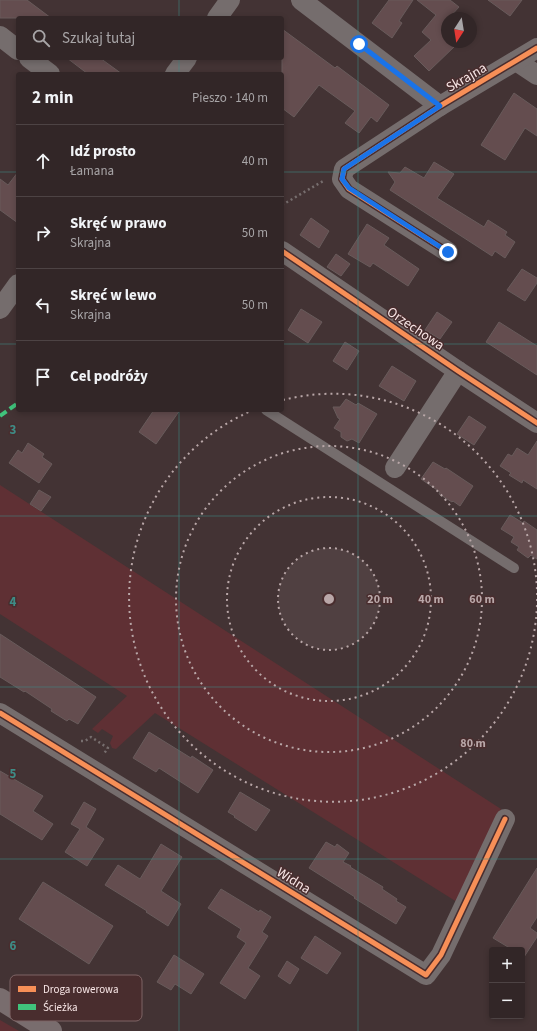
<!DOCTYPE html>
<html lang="pl">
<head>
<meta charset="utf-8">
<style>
  body { margin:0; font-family:"Source Sans 3",sans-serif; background:#3d3233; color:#f1f3f6 }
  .controls { position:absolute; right:12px; bottom:12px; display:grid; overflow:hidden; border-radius:4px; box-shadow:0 2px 6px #0003 }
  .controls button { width:36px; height:36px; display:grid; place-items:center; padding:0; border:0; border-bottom:1px solid #4d4344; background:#322627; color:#f1f3f6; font:20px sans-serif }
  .compass { position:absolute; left:441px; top:12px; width:36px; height:36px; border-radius:50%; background:#322627; box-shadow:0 2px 6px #0003; rotate:192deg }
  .stop { position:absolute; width:12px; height:12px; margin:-9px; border:3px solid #1a73e8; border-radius:50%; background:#fff }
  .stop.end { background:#1a73e8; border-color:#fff; box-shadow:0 1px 4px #0008 }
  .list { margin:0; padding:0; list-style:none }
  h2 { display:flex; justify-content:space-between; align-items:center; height:52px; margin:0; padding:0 16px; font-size:17px }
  h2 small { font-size:13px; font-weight:400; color:#a8a5a7 }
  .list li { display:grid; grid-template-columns:26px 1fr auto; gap:12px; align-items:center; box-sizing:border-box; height:72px; padding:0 16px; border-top:1px solid #4d4344 }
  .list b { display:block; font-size:15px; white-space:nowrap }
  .list p { margin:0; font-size:13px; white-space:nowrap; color:#a8a5a7 }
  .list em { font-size:13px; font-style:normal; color:#a8a5a7 }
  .icon { flex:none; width:22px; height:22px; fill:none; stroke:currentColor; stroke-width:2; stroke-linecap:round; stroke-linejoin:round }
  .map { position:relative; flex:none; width:537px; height:1031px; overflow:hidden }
  .search { position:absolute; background:#322627; box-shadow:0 2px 6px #0003; left:16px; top:16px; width:268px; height:44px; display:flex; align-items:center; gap:10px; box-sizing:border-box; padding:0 14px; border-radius:4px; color:#a8a5a7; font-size:15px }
  .panel { position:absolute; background:#322627; box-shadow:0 2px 6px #0003; left:16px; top:72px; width:268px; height:340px; border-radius:4px }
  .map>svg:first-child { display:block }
  .green { fill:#5f3034 }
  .building { fill:#644d4f; stroke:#685b5b }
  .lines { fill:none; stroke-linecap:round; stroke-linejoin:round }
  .path { stroke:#776e6e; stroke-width:2.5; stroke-dasharray:2 3; stroke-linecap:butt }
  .service { stroke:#756d6d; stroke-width:10 }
  .minor { stroke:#756d6d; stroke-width:20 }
  .primary { stroke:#796d6e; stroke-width:22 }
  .quiet { stroke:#40c37c; stroke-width:4; stroke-dasharray:8 4; stroke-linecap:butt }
  .cycleway-casing { stroke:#492d2e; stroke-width:8 }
  .cycleway { stroke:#f78f57; stroke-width:5 }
  .route { stroke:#1a73e8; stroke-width:5 }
  .grid { fill:none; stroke:#3e8c86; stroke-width:1; stroke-opacity:0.55 }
  .ring { fill:none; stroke:#b9a7a8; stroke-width:2; stroke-dasharray:2 4 }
  .labels { text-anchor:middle; stroke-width:3; stroke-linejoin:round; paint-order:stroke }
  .street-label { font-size:14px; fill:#f8e6e6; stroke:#492d2e }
  .key { fill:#492d2e; stroke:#7e6465; stroke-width:1 }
  .key-label { font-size:11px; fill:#f8e6e6 }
  .grid-label { font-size:13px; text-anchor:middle; font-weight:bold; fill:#3e8c86; stroke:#492d2e; stroke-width:3; stroke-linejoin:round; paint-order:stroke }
  .centre { fill:#b9a7a8; stroke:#492d2e; stroke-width:2 }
  .ring-label { font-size:12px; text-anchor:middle; font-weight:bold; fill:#b9a7a8; stroke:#492d2e; stroke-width:3; stroke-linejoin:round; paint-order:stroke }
</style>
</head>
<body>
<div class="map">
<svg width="537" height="1031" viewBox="0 0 537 1031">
  <rect width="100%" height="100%" fill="#433334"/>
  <g class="green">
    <path d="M0,485l501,324 -44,93 -302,-189 -39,36 -4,-1 -2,-5 3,-7 -11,-7 -4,4 -6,-4 35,-33 -127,-82z"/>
    <path d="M0,1020l19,11h-19z"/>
  </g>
  <g class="building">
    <path d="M0,0h27l24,18h-51z"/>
    <path d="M389,0h24l-14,21 3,2 -10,15 -20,-15z"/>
    <path d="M417,0h33l9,7 -10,11h-2v24h6l3,3 -27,26 -15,-15 17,-16 -9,-8 14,-17z"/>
    <path d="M488,0h34l-12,16z"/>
    <path d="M282,29l53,39 2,-2 52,39 -12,17 -6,-5 -12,16 -14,-10 10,-12 -36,-26 -25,32 -12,-9z"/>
    <path d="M67,58h33l22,16h-34z"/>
    <path d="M514,93l23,16v27l-12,-8 -20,32 -24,-15z"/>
    <path d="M434,162l20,12 -17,24 47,29 4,-7 19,12 -2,3 10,7 -10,16 -10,-7 -3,5 -102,-66 5,-8 -7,-10 12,1 5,-6 19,11z"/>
    <path d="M18,172v51l-18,-13v-31l8,6z"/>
    <path d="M311,218l18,13 -10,17 -19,-13z"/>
    <path d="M367,224l22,14 -5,7 35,24 -11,17 -35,-23 -3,4 -22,-13z"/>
    <path d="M336,254l14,10 -9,12 -14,-9z"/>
    <path d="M522,269l15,9v5l-12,18 -18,-11z"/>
    <path d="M301,309l21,13 -14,21 -20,-13z"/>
    <path d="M437,312l15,10 -12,17 -15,-9z"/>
    <path d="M499,322l38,24v29l-51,-33z"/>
    <path d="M345,342l14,9 -12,19 -14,-9z"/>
    <path d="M392,366l24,15 -12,20 -25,-15z"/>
    <path d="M346,399l10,6 2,-2 19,11 -18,29 -7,-4 -5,2 -6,-4v-5l-7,-4 6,-9 -2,-1 -5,-11h7z"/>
    <path d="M154,410h26l-24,34 -17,-12z"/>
    <path d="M469,416l17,11 -12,18 -17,-11z"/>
    <path d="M537,441v48l-14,-9 -1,3 -13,-8 2,-2 -11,-7 8,-12 4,2 5,-8 11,7z"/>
    <path d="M28,443l16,11 -2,3 10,7 -13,19 -30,-20 9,-13 4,3z"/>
    <path d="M433,462l12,7 1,-1 27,18 -13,20 -7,-5 -1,1 -13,-8 1,-2 -19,-13z"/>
    <path d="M39,490l12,7 -10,14 -11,-7z"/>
    <path d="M510,515l13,8 1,-2 13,9v29l-6,-4 -3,3 -11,-8 2,-3 -8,-5 3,-5 -13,-8z"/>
    <path d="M0,634l96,63 -18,27 -9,-5 -2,2 -16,-10 1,-2 -27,-18 -1,1 -24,-15z"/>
    <path d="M149,732l42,26 1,-2 21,14 -15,23 -39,-25 -3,4 -23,-14z"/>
    <path d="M0,771l43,25 -10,15 20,13 -11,16 -42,-26z"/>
    <path d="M240,792l30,18 -14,21 -22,-14 1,-1 -7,-4z"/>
    <path d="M84,802l12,7 -10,18 18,12 -17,27 -22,-14 15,-23 -9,-5z"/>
    <path d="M326,842l9,5 2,-3 12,9 -6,9 8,4 -1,1 33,20 -1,2 15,10 -1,2 10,6 -10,17 -42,-26 1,-1 -46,-29z"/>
    <path d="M161,844l21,13 -21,34 20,13 -13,22 -22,-14 1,-1 -42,-26 13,-20 22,14z"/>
    <path d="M537,868v49l-7,11 7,5v4l-13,20 -2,-1v-6h-9l-20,-12z"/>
    <path d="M43,882l70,44 -24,38 -70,-45z"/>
    <path d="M221,889l38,23 1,-2 11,7 -9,15 6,4 -20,32 12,8 -15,23 -25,-16 26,-40 -9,-6 4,-8 -33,-21z"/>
    <path d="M315,936l26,17 -14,21 -26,-16z"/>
    <path d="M174,955l30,19 -13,20 -16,-10 -4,6 -14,-8z"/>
    <path d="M287,961l12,8 -9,15 -12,-8z"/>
  </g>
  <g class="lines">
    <g class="path">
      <path d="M282,205l43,-25"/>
      <path d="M81,741h4l6,-4 17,11 -5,7"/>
    </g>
    <path class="service" d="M266,410l248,158"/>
    <g class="minor">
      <path d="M301,0l139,106"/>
      <path d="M217,18l13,-18"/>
      <path d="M0,36l18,14"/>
      <path d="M29,58l21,16"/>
      <path d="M516,61l21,14"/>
      <path d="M175,74l12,-16"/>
      <path d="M282,251l176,120 79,52"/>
      <path d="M448,252l-99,-63 -7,-10 2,-10 96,-63 97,-58"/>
      <path d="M0,309l18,-25"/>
      <path d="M395,468l63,-97"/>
      <path d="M0,713l426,262 15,-20 64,-136"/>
    </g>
    <path class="primary" d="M0,999l51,32"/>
    <path class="quiet" d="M0,416l18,-13"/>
    <defs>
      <g id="cycleway">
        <path d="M282,251l176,120 79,52"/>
        <path d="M448,252l-99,-63 -7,-10 2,-10 96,-63 97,-58"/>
        <path d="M0,713l426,262 15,-20 64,-136"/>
      </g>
    </defs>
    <use href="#cycleway" class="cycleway-casing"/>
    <use href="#cycleway" class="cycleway"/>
  </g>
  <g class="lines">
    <path class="route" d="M359,44l81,62 -96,63 -2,10 7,9 99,64"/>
  </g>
  <path class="grid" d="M179,0v18M358,0v1031M179,58v16M0,172h18M282,172h255M0,344h18M282,344h255M179,410v621M0,516h537M0,687h537M0,859h537"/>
  <circle cx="329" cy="599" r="51" fill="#b9a7a8" fill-opacity=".12"/>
  <g class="ring">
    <circle cx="329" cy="599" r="51"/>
    <circle cx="329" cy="599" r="102"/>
    <circle cx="329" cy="599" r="153"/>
    <path d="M283 400A204 204 0 1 1 251 411"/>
  </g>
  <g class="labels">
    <g class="street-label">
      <text transform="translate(466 77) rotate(-30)" y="5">Skrajna</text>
      <text transform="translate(416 328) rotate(34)" y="5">Orzechowa</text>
      <text transform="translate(294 880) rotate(32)" y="5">Widna</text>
    </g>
  </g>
  <rect x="10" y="975" width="132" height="46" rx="6" class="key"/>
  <rect x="18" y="986" width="18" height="6" fill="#f78f57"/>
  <rect x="18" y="1004" width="18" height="6" fill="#40c37c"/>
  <g class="key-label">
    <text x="43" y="993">Droga rowerowa</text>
    <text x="43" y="1011">Ścieżka</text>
  </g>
  <g class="grid-label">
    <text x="13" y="434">3</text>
    <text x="13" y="606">4</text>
    <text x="13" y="778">5</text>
    <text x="13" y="950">6</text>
  </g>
  <circle cx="329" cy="599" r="6" class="centre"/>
  <g class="ring-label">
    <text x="380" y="603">20 m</text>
    <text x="431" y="603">40 m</text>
    <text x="482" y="603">60 m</text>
    <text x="473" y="747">80 m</text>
  </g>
</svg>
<div class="controls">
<button>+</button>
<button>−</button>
</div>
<svg class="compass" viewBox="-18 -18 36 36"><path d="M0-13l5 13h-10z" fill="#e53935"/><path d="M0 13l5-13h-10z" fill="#a8a5a7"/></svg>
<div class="stop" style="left:359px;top:44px"></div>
<div class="stop end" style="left:448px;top:252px"></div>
<div class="search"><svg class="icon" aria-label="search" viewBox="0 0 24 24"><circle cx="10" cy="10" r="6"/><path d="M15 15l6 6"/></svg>Szukaj tutaj</div>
<section class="panel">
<h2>2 min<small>Pieszo · 140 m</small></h2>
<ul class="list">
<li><svg class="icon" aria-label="ahead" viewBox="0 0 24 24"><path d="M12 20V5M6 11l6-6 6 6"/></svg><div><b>Idź prosto</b><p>Łamana</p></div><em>40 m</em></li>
<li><svg class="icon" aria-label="right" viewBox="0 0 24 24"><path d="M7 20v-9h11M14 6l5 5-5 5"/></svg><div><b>Skręć w prawo</b><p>Skrajna</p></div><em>50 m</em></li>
<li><svg class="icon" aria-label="left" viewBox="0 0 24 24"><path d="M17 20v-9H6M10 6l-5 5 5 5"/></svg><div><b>Skręć w lewo</b><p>Skrajna</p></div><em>50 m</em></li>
<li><svg class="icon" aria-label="arrive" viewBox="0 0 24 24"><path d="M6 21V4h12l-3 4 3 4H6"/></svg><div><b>Cel podróży</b></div></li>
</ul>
</section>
</div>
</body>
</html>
